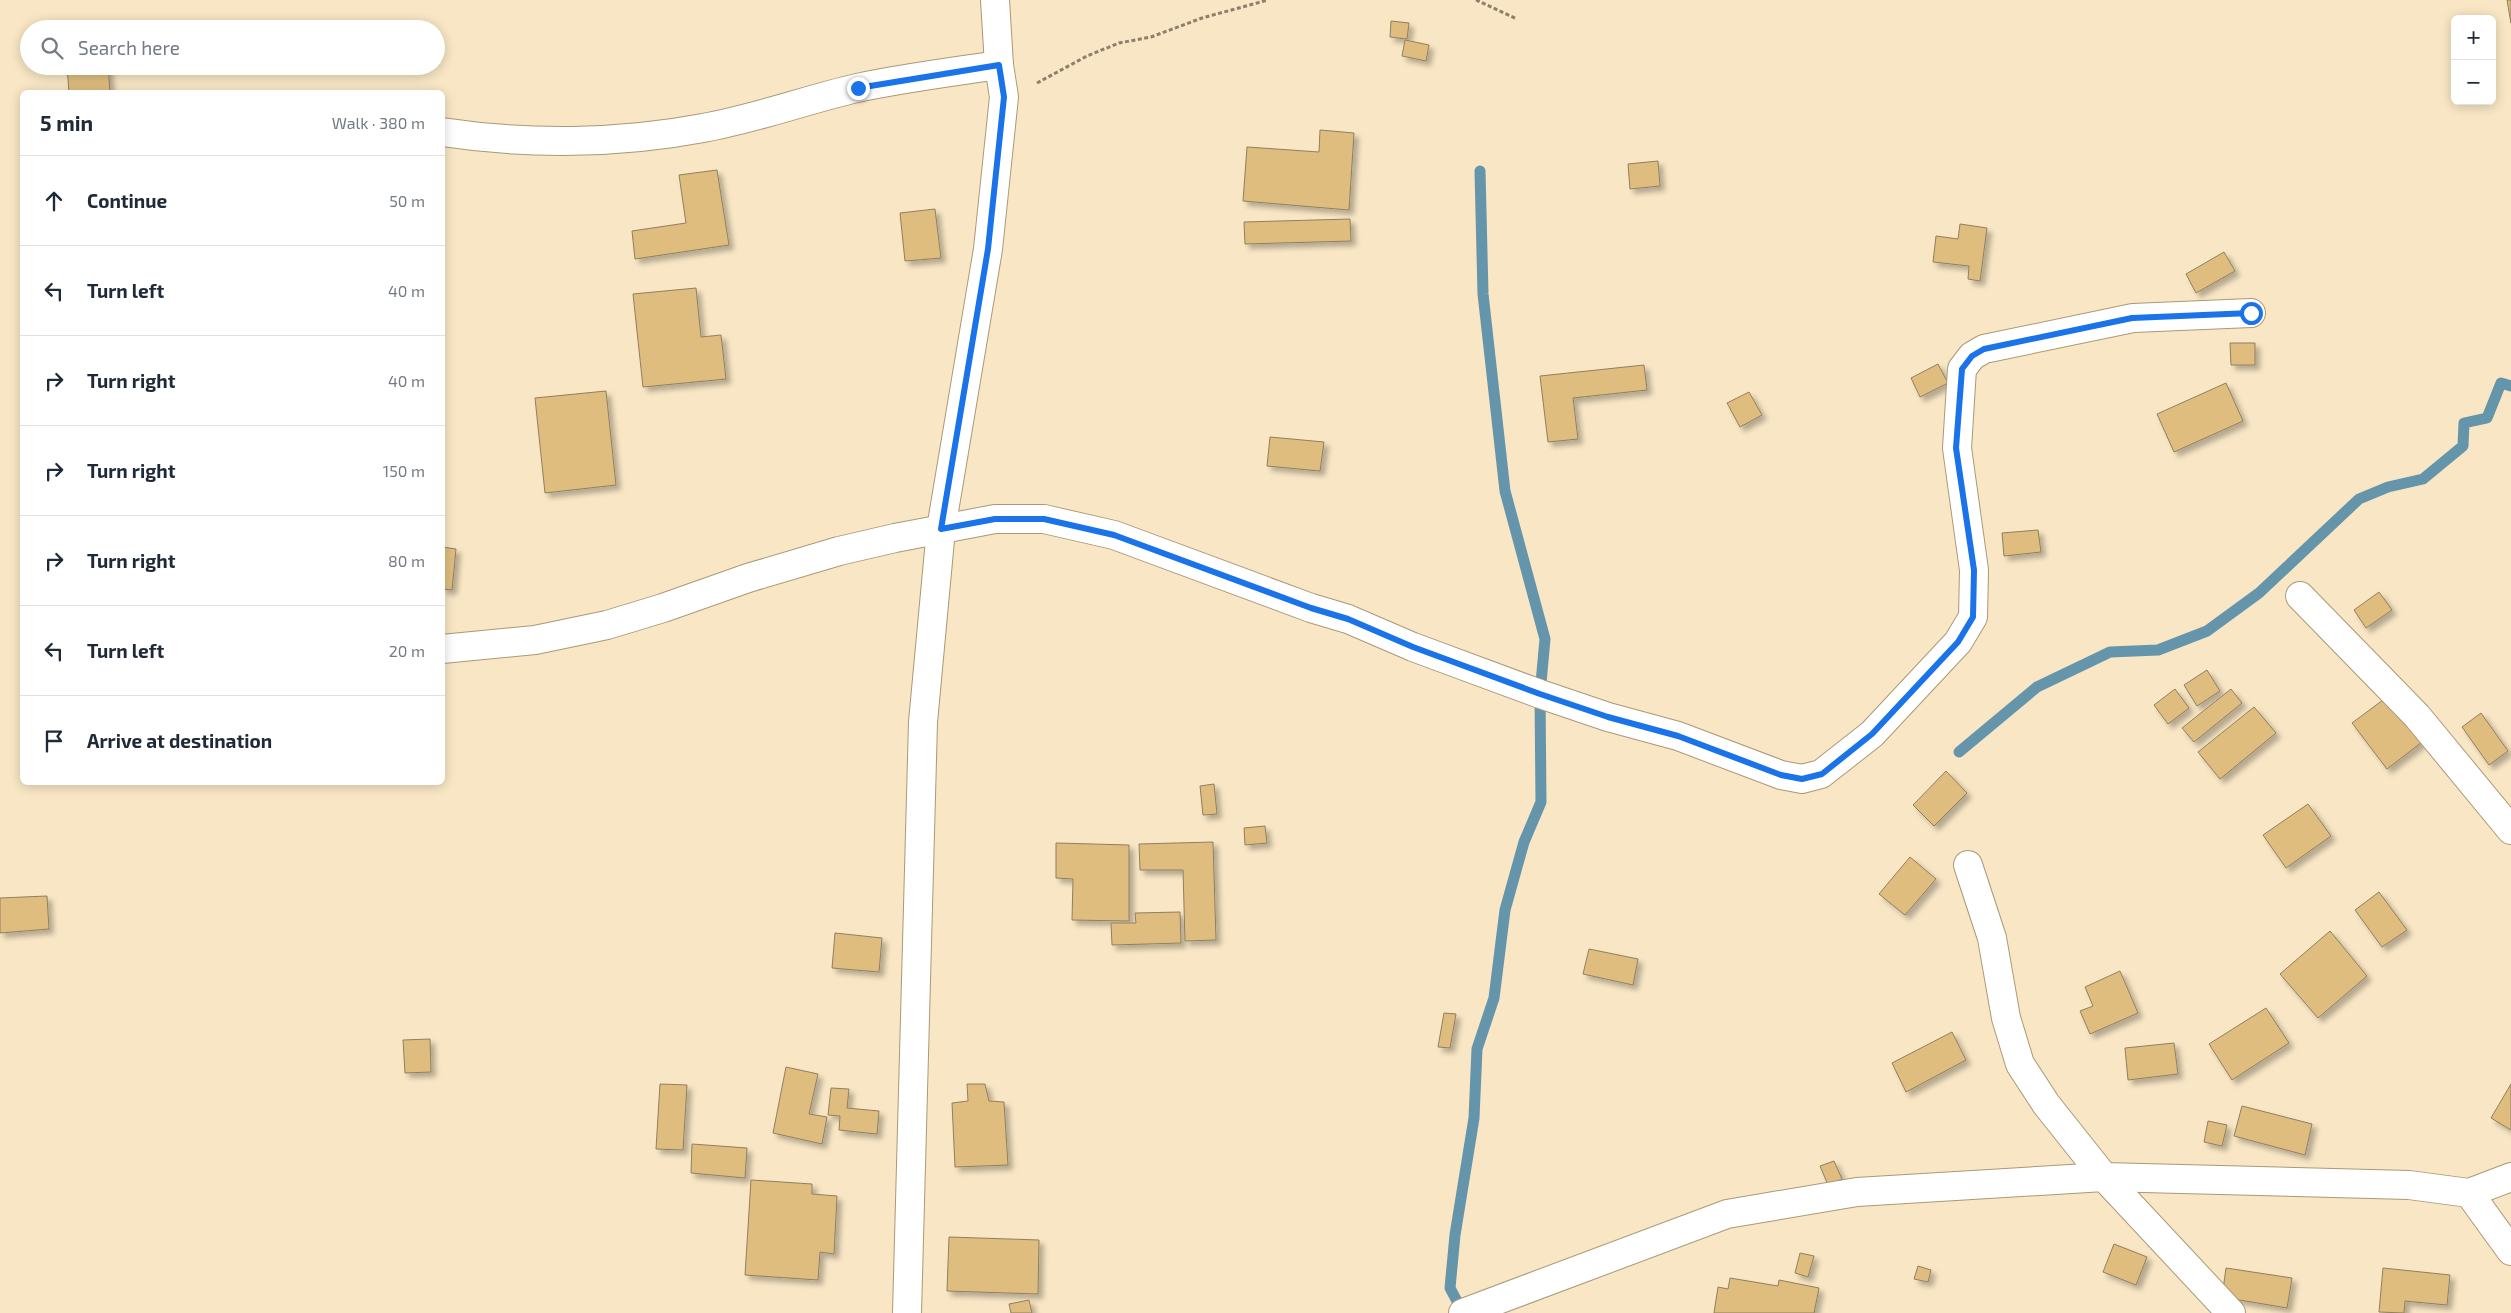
<!DOCTYPE html>
<html lang="en">
<head>
<meta charset="utf-8">
<style>
  body { margin:0; font-family:"Exo 2",sans-serif; background:#f2f2f3; color:#1f2937 }
  .controls { position:absolute; right:15px; top:15px; display:grid; overflow:hidden; border-radius:8px; box-shadow:0 2px 12px #0003 }
  .controls button { width:45px; height:45px; display:grid; place-items:center; padding:0; border:0; border-bottom:1px solid #e0e1e3; background:#fff; color:#1f2937; font:25px sans-serif }
  .stop { position:absolute; width:15px; height:15px; margin:-11px; border:4px solid #1a73e8; border-radius:50%; background:#fff }
  .stop.end { background:#1a73e8; border-color:#fff; box-shadow:0 1px 5px #0008 }
  .list { margin:0; padding:0; list-style:none }
  h2 { display:flex; justify-content:space-between; align-items:center; height:65px; margin:0; padding:0 20px; font-size:21px }
  h2 small { font-size:16px; font-weight:400; color:#747a83 }
  .list li { display:grid; grid-template-columns:32px 1fr auto; gap:15px; align-items:center; box-sizing:border-box; height:90px; padding:0 20px; border-top:1px solid #e0e1e3 }
  .list b { display:block; font-size:19px; white-space:nowrap }
  .list em { font-size:16px; font-style:normal; color:#747a83 }
  .icon { flex:none; width:28px; height:28px; fill:none; stroke:currentColor; stroke-width:2; stroke-linecap:round; stroke-linejoin:round }
  .map { position:relative; flex:none; width:2511px; height:1313px; overflow:hidden }
  .search { position:absolute; background:#fff; box-shadow:0 2px 12px #0003; left:20px; top:20px; width:425px; height:55px; display:flex; align-items:center; gap:12px; box-sizing:border-box; padding:0 18px; border-radius:28px; color:#747a83; font-size:19px }
  .panel { position:absolute; background:#fff; box-shadow:0 2px 12px #0003; left:20px; top:90px; width:425px; height:695px; border-radius:8px }
  .map>svg:first-child { display:block }
  .lines { fill:none; stroke-linecap:round; stroke-linejoin:round }
  .stream { stroke:#6495ab; stroke-width:11 }
  .building { fill:#debd7f; stroke:#907f60; filter:url(#shadow) }
  .minor-casing { stroke:#aa9979; stroke-width:30 }
  .path { stroke:#8c8069; stroke-width:3; stroke-dasharray:4 2.5; stroke-linecap:butt }
  .minor { stroke:#fff; stroke-width:28 }
  .route { stroke:#1a73e8; stroke-width:6 }
</style>
</head>
<body>
<div class="map">
<svg width="2511" height="1313" viewBox="0 0 2511 1313">
  <defs>
    <filter id="shadow"><feDropShadow dx="4.5" dy="4.5" stdDeviation="2.5" flood-color="#0004"/></filter>
  </defs>
  <rect width="100%" height="100%" fill="#f8e6c4"/>
  <g class="lines">
    <g class="stream">
      <path d="M1959,752l78,-65 73,-35 48,-2 49,-19 52,-38 100,-94 29,-12 35,-8 40,-33 1,-23 23,-5 14,-35 10,3"/>
      <path d="M1459,1313v-8l-9,-17 5,-53 19,-117 3,-69 17,-51 11,-88 19,-68 17,-40 -1,-108 5,-55 -40,-148 -22,-197 -3,-123"/>
    </g>
  </g>
  <g class="building">
    <path d="M2507,0h4v23z"/>
    <path d="M1391,21l18,2 -2,16 -17,-2z"/>
    <path d="M1405,40l24,5 -3,16 -24,-5z"/>
    <path d="M67,66h41l2,26h-41z"/>
    <path d="M1320,130l34,3 -5,77 -106,-9 4,-54 72,5z"/>
    <path d="M1658,161l2,25 -30,3 -2,-25z"/>
    <path d="M717,170l12,75 -94,14 -3,-28 54,-8 -7,-48z"/>
    <path d="M935,209l6,49 -36,3 -5,-48z"/>
    <path d="M1350,219l1,22 -106,3 -1,-22z"/>
    <path d="M1960,224l27,4 -7,53 -12,-2 1,-13 -36,-4 3,-26 22,3z"/>
    <path d="M2224,252l11,19 -39,22 -10,-19z"/>
    <path d="M696,288l5,49 20,-2 5,44 -83,8 -10,-93z"/>
    <path d="M2230,343h25v22h-24z"/>
    <path d="M1938,364l10,19 -28,14 -9,-19z"/>
    <path d="M1644,365l3,25 -74,8 5,41 -30,3 -8,-66z"/>
    <path d="M2226,383l17,38 -69,31 -17,-38z"/>
    <path d="M606,391l10,94 -71,8 -10,-95z"/>
    <path d="M1749,392l13,23 -22,12 -13,-24z"/>
    <path d="M1270,437l54,5 -4,29 -53,-5z"/>
    <path d="M2038,530l3,22 -37,4 -2,-23z"/>
    <path d="M442,547l14,2 -4,41 -10,-1z"/>
    <path d="M2379,592l13,18 -26,18 -12,-18z"/>
    <path d="M2207,670l13,21 -23,15 -13,-21z"/>
    <path d="M2175,689l14,19 -21,16 -14,-19z"/>
    <path d="M2231,689l11,14 -48,39 -12,-14z"/>
    <path d="M2387,697l35,45 -35,27 -35,-46z"/>
    <path d="M2254,707l22,26 -56,46 -22,-27z"/>
    <path d="M2481,713l27,38 -19,14 -27,-38z"/>
    <path d="M1946,771l21,22 -33,33 -21,-21z"/>
    <path d="M1214,784l3,30 -14,1 -3,-29z"/>
    <path d="M2308,804l23,32 -45,32 -23,-33z"/>
    <path d="M1265,826l2,17 -22,2 -1,-17z"/>
    <path d="M1213,842l3,98 -31,1 -2,-71h-43l-1,-26z"/>
    <path d="M1056,843l73,2v76l-57,-1 1,-41 -17,-1z"/>
    <path d="M1910,857l26,22 -31,36 -26,-21z"/>
    <path d="M2379,892l28,38 -25,17 -27,-37z"/>
    <path d="M47,896l2,33 -49,4v-35z"/>
    <path d="M1180,912l1,31 -69,2 -1,-22h25l-1,-10z"/>
    <path d="M2330,931l37,45 -49,42 -38,-44z"/>
    <path d="M835,933l47,5 -3,34 -47,-4z"/>
    <path d="M1589,949l49,10 -5,26 -50,-11z"/>
    <path d="M2120,971l18,42 -48,21 -10,-23 13,-5 -8,-19z"/>
    <path d="M2266,1008l23,35 -57,37 -23,-36z"/>
    <path d="M1444,1013l12,1 -6,34 -12,-1z"/>
    <path d="M1952,1032l14,28 -60,32 -14,-29z"/>
    <path d="M430,1039l1,33 -26,1 -2,-33z"/>
    <path d="M2174,1043l4,31 -50,6 -3,-32z"/>
    <path d="M786,1067l32,7 -9,40 18,3 -5,27 -49,-11z"/>
    <path d="M660,1084l27,1 -4,65 -27,-1z"/>
    <path d="M967,1084h18l4,17 15,1 4,63 -53,2 -3,-64 16,-2z"/>
    <path d="M2511,1084v46l-20,-12z"/>
    <path d="M831,1088l18,1 -2,19 32,3 -2,23 -38,-4 1,-14 -12,-1z"/>
    <path d="M2242,1106l70,18 -7,31 -71,-19z"/>
    <path d="M2208,1121l19,4 -5,21 -18,-4z"/>
    <path d="M692,1144l55,4 -2,30 -54,-5z"/>
    <path d="M1834,1161l8,18 -14,6 -8,-19z"/>
    <path d="M751,1180l61,4v10l25,2 -3,58 -14,-2 -2,28 -73,-5z"/>
    <path d="M949,1237l90,3 -1,54 -91,-3z"/>
    <path d="M2114,1244l33,13 -11,28 -33,-13z"/>
    <path d="M1800,1253l14,3 -6,21 -13,-4z"/>
    <path d="M1918,1266l13,4 -3,12 -14,-3z"/>
    <path d="M2226,1268l66,10 -5,30 -65,-11z"/>
    <path d="M2383,1268l67,7 -3,30 -42,-4 -1,12 -25,-1z"/>
    <path d="M1730,1278l48,8 1,-6 40,8 -5,25h-100l4,-26 10,2z"/>
    <path d="M1029,1300l3,13h-21l-2,-9z"/>
  </g>
  <g class="lines">
    <defs>
      <g id="minor">
        <path d="M442,132c85,13 177,12 261,-4 52,-9 102,-28 154,-40 47,-10 95,-16 142,-23"/>
        <path d="M2300,596l117,120 94,114"/>
        <path d="M442,649l93,-9 72,-15 56,-17 85,-30 91,-27 56,-13 100,-19h49l70,16 197,73 37,11 65,28 127,47 68,23 70,19 103,39 21,4 19,-5 51,-40 86,-92 15,-25 1,-47 -17,-122 5,-79 10,-13 12,-7 149,-31 118,-5"/>
        <path d="M1968,865l24,73 14,80 14,46 26,40 58,73 127,136"/>
        <path d="M2469,1193l42,58"/>
        <path d="M907,1313l16,-591 18,-193 47,-280 16,-152 -5,-32 -4,-65"/>
        <path d="M1463,1313l264,-99 130,-22 247,-15 305,8 60,8 42,-16"/>
      </g>
    </defs>
    <use href="#minor" class="minor-casing"/>
    <g class="path">
      <path d="M1476,0l41,19"/>
      <path d="M1037,83l50,-27 32,-13 32,-6 51,-19 66,-18"/>
    </g>
    <use href="#minor" class="minor"/>
  </g>
  <g class="lines">
    <path class="route" d="M858,88l141,-23 5,32 -16,152 -47,280 54,-10h49l70,16 197,73 37,11 65,28 127,47 68,23 70,19 103,39 21,4 20,-5 50,-40 86,-92 15,-25 1,-47 -18,-122 6,-79 10,-13 12,-7 148,-31 119,-5"/>
  </g>
</svg>
<div class="controls">
<button>+</button>
<button>−</button>
</div>
<div class="stop" style="left:2251px;top:313px"></div>
<div class="stop end" style="left:858px;top:88px"></div>
<div class="search"><svg class="icon" aria-label="search" viewBox="0 0 24 24"><circle cx="10" cy="10" r="6"/><path d="M15 15l6 6"/></svg>Search here</div>
<section class="panel">
<h2>5 min<small>Walk · 380 m</small></h2>
<ul class="list">
<li><svg class="icon" aria-label="ahead" viewBox="0 0 24 24"><path d="M12 20V5M6 11l6-6 6 6"/></svg><div><b>Continue</b></div><em>50 m</em></li>
<li><svg class="icon" aria-label="left" viewBox="0 0 24 24"><path d="M17 20v-9H6M10 6l-5 5 5 5"/></svg><div><b>Turn left</b></div><em>40 m</em></li>
<li><svg class="icon" aria-label="right" viewBox="0 0 24 24"><path d="M7 20v-9h11M14 6l5 5-5 5"/></svg><div><b>Turn right</b></div><em>40 m</em></li>
<li><svg class="icon" aria-label="right" viewBox="0 0 24 24"><path d="M7 20v-9h11M14 6l5 5-5 5"/></svg><div><b>Turn right</b></div><em>150 m</em></li>
<li><svg class="icon" aria-label="right" viewBox="0 0 24 24"><path d="M7 20v-9h11M14 6l5 5-5 5"/></svg><div><b>Turn right</b></div><em>80 m</em></li>
<li><svg class="icon" aria-label="left" viewBox="0 0 24 24"><path d="M17 20v-9H6M10 6l-5 5 5 5"/></svg><div><b>Turn left</b></div><em>20 m</em></li>
<li><svg class="icon" aria-label="arrive" viewBox="0 0 24 24"><path d="M6 21V4h12l-3 4 3 4H6"/></svg><div><b>Arrive at destination</b></div></li>
</ul>
</section>
</div>
</body>
</html>
